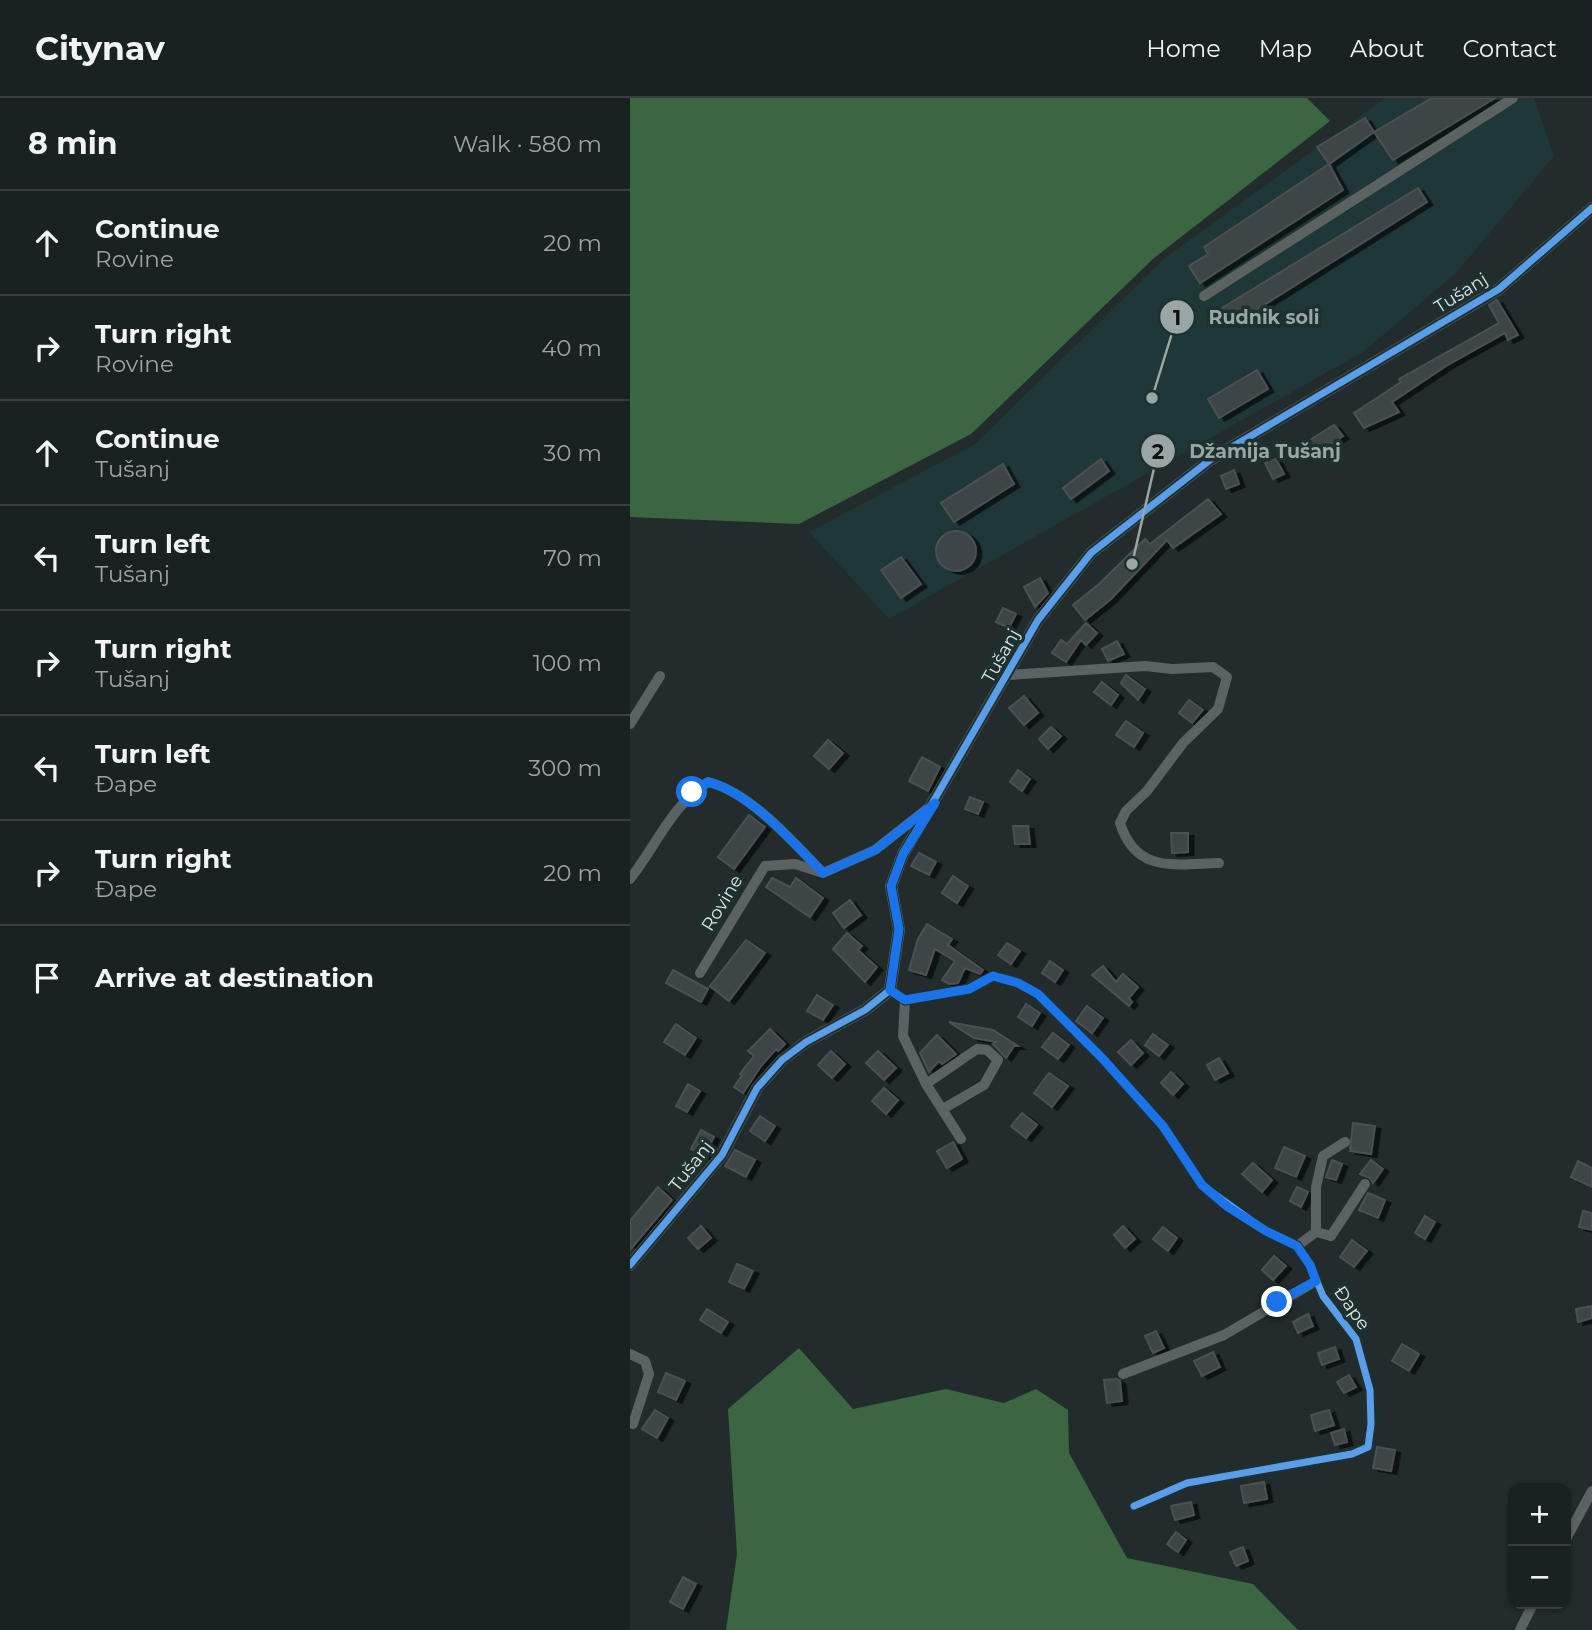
<!DOCTYPE html>
<html lang="en">
<head>
<meta charset="utf-8">
<style>
  body { margin:0; font-family:Montserrat,sans-serif; background:#23292a; color:#f1f3f6 }
  .controls { position:absolute; right:21px; bottom:21px; display:grid; overflow:hidden; border-radius:14px; box-shadow:0 2px 5px #0004 }
  .controls button { width:63px; height:63px; display:grid; place-items:center; padding:0; border:0; border-bottom:2px solid #383e3f; background:#1a2121; color:#f1f3f6; font:35px sans-serif }
  .stop { position:absolute; width:21px; height:21px; margin:-16px; border:5px solid #1a73e8; border-radius:50%; background:#fff }
  .stop.end { background:#1a73e8; border-color:#fff; box-shadow:0 2px 7px #0008 }
  .list { margin:0; padding:0; list-style:none }
  h2 { display:flex; justify-content:space-between; align-items:center; height:91px; margin:0; padding:0 28px; font-size:30px }
  h2 small { font-size:23px; font-weight:400; color:#9fa3a5 }
  .list li { display:grid; grid-template-columns:46px 1fr auto; gap:21px; align-items:center; box-sizing:border-box; height:105px; padding:0 28px; border-top:2px solid #383e3f }
  .list b { display:block; font-size:26px; white-space:nowrap }
  .list p { margin:0; font-size:23px; white-space:nowrap; color:#9fa3a5 }
  .list em { font-size:23px; font-style:normal; color:#9fa3a5 }
  .icon { flex:none; width:38px; height:38px; fill:none; stroke:currentColor; stroke-width:2; stroke-linecap:round; stroke-linejoin:round }
  .map { position:relative; flex:none; width:962px; height:1532px; overflow:hidden }
  header { display:flex; align-items:center; gap:42px; box-sizing:border-box; height:98px; padding:0 35px; background:#1a2121; border-bottom:2px solid #383e3f }
  header strong { font-size:33px }
  nav { display:flex; gap:38px; margin-inline-start:auto; font-size:24px }
  main { display:flex }
  aside { flex:1; background:#1a2121 }
  .map>svg:first-child { display:block }
  .built { fill:#1f3737 }
  .forest { fill:#3c6642 }
  .building { fill:#3d4546; stroke:#4a5152; stroke-width:2; filter:url(#shadow) }
  .lines { fill:none; stroke-linecap:round; stroke-linejoin:round }
  .minor { stroke:#5b6362; stroke-width:10 }
  .tertiary { stroke:#5b6362; stroke-width:12 }
  .cycleway-casing { stroke:#1e3030; stroke-width:11 }
  .cycleway { stroke:#5a9eea; stroke-width:7 }
  .route { stroke:#1a73e8; stroke-width:9 }
  .labels { text-anchor:middle; stroke-width:7; stroke-linejoin:round; paint-order:stroke }
  .street-label { font-size:18px; fill:#dbe6e6; stroke:#1e3030 }
  .leader { fill:none; stroke:#9aa5a5; stroke-width:2.5 }
  .callout-dot { fill:#9aa5a5; stroke:#1e3030; stroke-width:2.5 }
  .mark-label { font-size:21px; text-anchor:middle; font-weight:bold; fill:#111 }
  .callout-label { font-size:19px; text-anchor:middle; font-weight:bold; fill:#9aa5a5; stroke:#1e3030; stroke-width:7; stroke-linejoin:round; paint-order:stroke }
</style>
</head>
<body>
<header>
<strong>Citynav</strong>
<nav><a>Home</a><a>Map</a><a>About</a><a>Contact</a></nav>
</header>
<main>
<aside>
<h2>8 min<small>Walk · 580 m</small></h2>
<ul class="list">
<li><svg class="icon" aria-label="ahead" viewBox="0 0 24 24"><path d="M12 20V5M6 11l6-6 6 6"/></svg><div><b>Continue</b><p>Rovine</p></div><em>20 m</em></li>
<li><svg class="icon" aria-label="right" viewBox="0 0 24 24"><path d="M7 20v-9h11M14 6l5 5-5 5"/></svg><div><b>Turn right</b><p>Rovine</p></div><em>40 m</em></li>
<li><svg class="icon" aria-label="ahead" viewBox="0 0 24 24"><path d="M12 20V5M6 11l6-6 6 6"/></svg><div><b>Continue</b><p>Tušanj</p></div><em>30 m</em></li>
<li><svg class="icon" aria-label="left" viewBox="0 0 24 24"><path d="M17 20v-9H6M10 6l-5 5 5 5"/></svg><div><b>Turn left</b><p>Tušanj</p></div><em>70 m</em></li>
<li><svg class="icon" aria-label="right" viewBox="0 0 24 24"><path d="M7 20v-9h11M14 6l5 5-5 5"/></svg><div><b>Turn right</b><p>Tušanj</p></div><em>100 m</em></li>
<li><svg class="icon" aria-label="left" viewBox="0 0 24 24"><path d="M17 20v-9H6M10 6l-5 5 5 5"/></svg><div><b>Turn left</b><p>Đape</p></div><em>300 m</em></li>
<li><svg class="icon" aria-label="right" viewBox="0 0 24 24"><path d="M7 20v-9h11M14 6l5 5-5 5"/></svg><div><b>Turn right</b><p>Đape</p></div><em>20 m</em></li>
<li><svg class="icon" aria-label="arrive" viewBox="0 0 24 24"><path d="M6 21V4h12l-3 4 3 4H6"/></svg><div><b>Arrive at destination</b></div></li>
</ul>
</aside>
<div class="map">
<svg width="962" height="1532" viewBox="0 0 962 1532">
  <defs>
    <filter id="shadow"><feDropShadow dx="5.5" dy="3" stdDeviation="0" flood-color="#0009"/></filter>
  </defs>
  <rect width="100%" height="100%" fill="#222c2c"/>
  <path class="built" d="M755,0h149l20,58 -98,117 -93,79 -474,267 -80,-87 166,-88 190,-186z"/>
  <g class="forest">
    <path d="M0,0h677l23,23 -176,137 -183,176 -172,90 -169,-7z"/>
    <path d="M169,1250l54,61 93,-20 58,14 32,-14 32,21 1,43 58,105 126,26 45,46h-572l11,-76 -9,-145z"/>
  </g>
  <g class="building">
    <path d="M802,0h63l-102,62 -19,-28z"/>
    <path d="M735,20l9,14 -45,32 -12,-17z"/>
    <path d="M699,66l14,26 -143,93 -11,-17 19,-12 -4,-7z"/>
    <path d="M788,90l9,14 -193,122 -12,-16z"/>
    <path d="M867,202l21,35 -10,5 -3,-7 -59,33 -54,36 7,10 -35,16 -10,-15 47,-31 -2,-3 100,-56 -10,-18z"/>
    <path d="M627,272l11,19 -49,29 -11,-19z"/>
    <path d="M704,327l9,11 -28,19 -7,-14z"/>
    <path d="M471,361l8,12 -38,28 -8,-11z"/>
    <path d="M646,361l8,15 -11,5 -8,-16z"/>
    <path d="M373,366l11,20 -60,38 -13,-19z"/>
    <path d="M604,372l5,14 -13,5 -5,-13z"/>
    <path d="M578,401l13,15 -48,34 -6,-8 -56,59 -26,21 -12,-15 26,-21 46,-45 5,5z"/>
    <circle cx="326" cy="453" r="20"/>
    <path d="M271,459l20,27 -20,14 -20,-28z"/>
    <path d="M410,480l8,15 -13,14 -11,-20z"/>
    <path d="M373,510l13,6 -7,14 -13,-6z"/>
    <path d="M456,525l11,10 -11,12 -5,-5 -15,22 -14,-9 9,-13 6,4z"/>
    <path d="M487,543l7,13 -16,7 -6,-12z"/>
    <path d="M496,577l19,14 -7,11 -17,-17z"/>
    <path d="M472,584l16,13 -7,10 -17,-13z"/>
    <path d="M394,598l14,17 -14,12 -15,-17z"/>
    <path d="M559,602l14,10 -11,13 -13,-10z"/>
    <path d="M496,623l17,12 -9,14 -18,-12z"/>
    <path d="M421,629l10,9 -13,13 -9,-10z"/>
    <path d="M198,642l15,13 -14,16 -15,-13z"/>
    <path d="M292,659l18,10 -12,24 -19,-10z"/>
    <path d="M388,672l12,9 -8,12 -12,-9z"/>
    <path d="M340,699l13,5 -5,12 -13,-5z"/>
    <path d="M119,717l16,12 -31,42 -16,-12z"/>
    <path d="M383,728h15l2,18h-15z"/>
    <path d="M541,735h17v19l-16,1z"/>
    <path d="M289,755l17,9 -7,13 -18,-9z"/>
    <path d="M323,778l15,10 -11,17 -15,-10z"/>
    <path d="M142,780l18,9 6,-9 27,20 -13,19 -44,-30z"/>
    <path d="M220,802l11,15 -17,13 -11,-15z"/>
    <path d="M297,826l25,15 -4,6 35,25 -3,4 -15,-6 -7,15 -9,1 -7,-4 13,-19 -20,-12 -9,26 -17,-5 9,-31z"/>
    <path d="M217,835l15,13 -4,4 19,17 -12,15 -32,-33z"/>
    <path d="M116,842l19,13 -36,48 -19,-15z"/>
    <path d="M377,845l13,8 -9,13 -13,-9z"/>
    <path d="M420,863l13,9 -8,12 -13,-9z"/>
    <path d="M473,868l13,16 7,-8 15,13 -9,11 3,4 -3,4 -37,-31z"/>
    <path d="M43,872l35,19 -7,13 -35,-19z"/>
    <path d="M187,897l16,10 -10,15 -16,-9z"/>
    <path d="M396,906l14,9 -8,13 -14,-9z"/>
    <path d="M457,908l16,12 -11,15 -16,-12z"/>
    <path d="M319,924l44,8 25,16h-4l-8,12 -13,-14 3,-2 -22,-4z"/>
    <path d="M46,926l20,14 -11,17 -21,-13z"/>
    <path d="M140,931l15,15 -7,7 -2,-2 -15,17 -18,27 -9,-6 8,-12 -2,-1 14,-18 -6,-5z"/>
    <path d="M423,935l16,12 -11,14 -16,-12z"/>
    <path d="M523,936l15,11 -9,11 -14,-11z"/>
    <path d="M307,937l19,19 -14,10 -3,-3 -10,11 -9,-19z"/>
    <path d="M501,942l12,13 -12,12 -13,-13z"/>
    <path d="M201,953l14,13 -13,14 -14,-13z"/>
    <path d="M248,953l18,17 -12,12 -18,-17z"/>
    <path d="M589,960l9,15 -13,7 -8,-15z"/>
    <path d="M541,974l12,12 -10,11 -12,-12z"/>
    <path d="M419,975l19,13 -16,21 -18,-14z"/>
    <path d="M58,986l12,7 -13,21 -11,-6z"/>
    <path d="M254,990l14,12 -12,14 -14,-13z"/>
    <path d="M392,1015l15,12 -11,13 -15,-12z"/>
    <path d="M130,1018l15,10 -10,15 -15,-10z"/>
    <path d="M723,1025l22,3 -4,28 -21,-3z"/>
    <path d="M71,1032l13,7 -10,19 -13,-7z"/>
    <path d="M323,1044l9,17 -15,9 -10,-17z"/>
    <path d="M654,1049l21,9 -9,21 -21,-9z"/>
    <path d="M105,1052l20,10 -9,17 -21,-11z"/>
    <path d="M702,1062l10,4 -6,16 -10,-3z"/>
    <path d="M741,1062l12,9 -10,14 -3,-5 -10,-4z"/>
    <path d="M948,1063l14,7v19l-21,-10z"/>
    <path d="M623,1065l19,17 -10,12 -20,-18z"/>
    <path d="M28,1089l14,13 -42,50v-29z"/>
    <path d="M667,1089l11,5 -7,15 -11,-6z"/>
    <path d="M738,1095l17,7 -7,18 -19,-8z"/>
    <path d="M953,1113l9,2v17l-13,-3z"/>
    <path d="M795,1118l10,6 -10,17 -10,-6z"/>
    <path d="M71,1128l10,12 -13,11 -10,-11z"/>
    <path d="M493,1128l12,13 -10,9 -11,-13z"/>
    <path d="M533,1129l14,11 -9,13 -15,-12z"/>
    <path d="M722,1142l15,11 -13,16 -14,-10z"/>
    <path d="M644,1158l12,10 -13,14 -11,-10z"/>
    <path d="M107,1166l16,7 -9,18 -15,-7z"/>
    <path d="M962,1208v12l-14,4 -2,-13z"/>
    <path d="M77,1211l21,13 -7,11 -21,-13z"/>
    <path d="M678,1216l5,12 -15,7 -5,-11z"/>
    <path d="M526,1233l8,17 -11,5 -8,-17z"/>
    <path d="M772,1246l17,10 -10,17 -17,-10z"/>
    <path d="M705,1249l4,12 -17,6 -4,-12z"/>
    <path d="M583,1254l7,15 -18,9 -8,-15z"/>
    <path d="M36,1275l19,8 -9,19 -18,-8z"/>
    <path d="M719,1277l7,12 -12,6 -7,-11z"/>
    <path d="M487,1281l3,2 2,20 -15,2 -3,-23z"/>
    <path d="M25,1312l13,8 -11,20 -15,-9z"/>
    <path d="M699,1312l5,15 -19,6 -4,-16z"/>
    <path d="M714,1331l3,13 -12,3 -4,-12z"/>
    <path d="M747,1349l18,3 -4,21 -18,-3z"/>
    <path d="M634,1384l3,17 -23,4 -3,-17z"/>
    <path d="M561,1404l3,13 -19,5 -4,-14z"/>
    <path d="M546,1434l10,8 -8,12 -11,-8z"/>
    <path d="M613,1449l5,14 -12,5 -6,-14z"/>
    <path d="M53,1479l13,7 -13,25 -13,-7z"/>
  </g>
  <g class="lines">
    <g class="minor">
      <path d="M574,198l309,-198"/>
      <path d="M379,577l136,-9 27,3 41,-2 14,10 -9,32 -35,34 -36,48 -21,20 -6,12c16,51 55,41 99,40"/>
      <path d="M0,626l30,-48"/>
      <path d="M0,781c26,-33 42,-74 78,-97 42,10 86,61 115,91l52,-23 52,-41"/>
      <path d="M70,875l65,-107 30,-2 25,8"/>
      <path d="M275,902l64,-11 24,-13 25,7 20,11 64,64 60,68 40,59 64,46 31,15 13,19 13,31 33,43 14,51 1,34 -3,23 -16,7 -165,29 -53,23"/>
      <path d="M275,902l-2,36 23,48 35,55"/>
      <path d="M296,986l51,-35 10,1 11,10 -14,25 -41,24"/>
      <path d="M686,1134l15,4 34,-52"/>
      <path d="M667,1148l19,-14v-45l7,-31 22,-14"/>
      <path d="M0,1256l15,7 4,13 -16,50"/>
      <path d="M493,1276l101,-39 92,-54"/>
      <path d="M936,1441l26,-48"/>
      <path d="M890,1532l13,-26"/>
    </g>
    <path class="tertiary" d="M0,1167l92,-110 35,-67 25,-28 24,-18 59,-32 25,-20 9,-61 -8,-43 12,-32 135,-234 53,-67 119,-93 289,-171 93,-81"/>
    <defs>
      <g id="cycleway">
        <path d="M275,902l64,-11 24,-13 25,7 20,11 64,64 60,68 40,59 64,46 31,15 13,19 13,31 33,43 14,51 1,34 -3,23 -16,7 -165,29 -53,23"/>
        <path d="M0,1167l92,-110 35,-67 25,-28 24,-18 59,-32 25,-20 9,-61 -8,-43 12,-32 135,-234 53,-67 119,-93 289,-171 93,-81"/>
      </g>
    </defs>
    <use href="#cycleway" class="cycleway-casing"/>
    <use href="#cycleway" class="cycleway"/>
  </g>
  <g class="lines">
    <path class="route" d="M62,694l16,-10c42,10 86,61 115,91l52,-23 60,-47 -32,51 -12,32 8,43 -9,61 15,10 64,-11 24,-13 25,7 20,11 64,64 61,68 39,59 26,22 38,24 31,15 13,19 6,16 -39,21"/>
  </g>
  <g class="labels">
    <g class="street-label">
      <text transform="translate(831 195) rotate(-32)" y="6">Tušanj</text>
      <text transform="translate(371 558) rotate(-61)" y="6">Tušanj</text>
      <text transform="translate(92 805) rotate(-59)" y="6">Rovine</text>
      <text transform="translate(61 1068) rotate(-52)" y="6">Tušanj</text>
      <text transform="translate(722 1210) rotate(55)" y="6">Đape</text>
    </g>
  </g>
  <path class="leader" d="M522 300L547 219M502 466L528 353"/>
  <g class="callout-dot">
    <circle cx="522" cy="300" r="7"/>
    <circle cx="502" cy="466" r="7"/>
    <circle cx="547" cy="219" r="18"/>
    <circle cx="528" cy="353" r="18"/>
  </g>
  <g class="mark-label">
    <text x="547" y="227">1</text>
    <text x="528" y="361">2</text>
  </g>
  <g class="callout-label">
    <text x="634" y="226">Rudnik soli</text>
    <text x="635" y="360">Džamija Tušanj</text>
  </g>
</svg>
<div class="controls">
<button>+</button>
<button>−</button>
</div>
<div class="stop" style="left:62px;top:694px"></div>
<div class="stop end" style="left:647px;top:1204px"></div>
</div>
</main>
</body>
</html>
